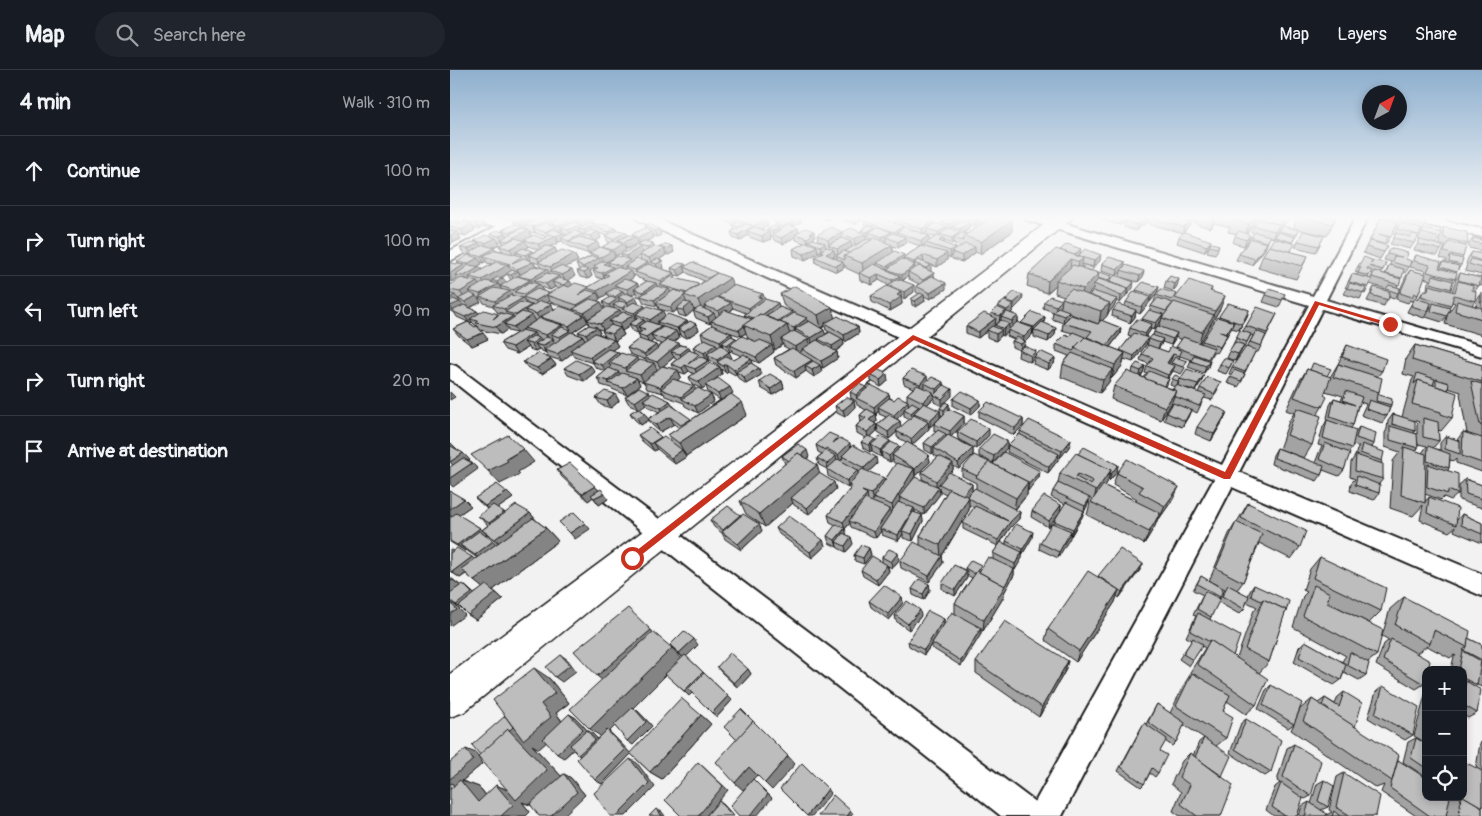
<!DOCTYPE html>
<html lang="en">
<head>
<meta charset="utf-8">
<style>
  body { margin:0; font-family:Pangolin,sans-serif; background:#20242c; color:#f1f3f6 }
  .controls { position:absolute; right:15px; bottom:15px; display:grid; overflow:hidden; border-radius:10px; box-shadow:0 2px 8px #0003 }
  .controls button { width:45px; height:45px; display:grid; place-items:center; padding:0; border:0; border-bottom:1px solid #363941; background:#171b24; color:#f1f3f6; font:25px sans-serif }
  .compass { position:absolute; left:912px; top:15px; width:45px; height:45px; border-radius:50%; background:#171b24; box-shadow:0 2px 8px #0003; rotate:41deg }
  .stop { position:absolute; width:15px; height:15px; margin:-11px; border:4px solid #c8321e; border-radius:50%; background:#fff }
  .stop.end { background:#c8321e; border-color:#fff; box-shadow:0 1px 5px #0008 }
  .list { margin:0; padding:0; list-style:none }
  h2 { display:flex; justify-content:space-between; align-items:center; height:65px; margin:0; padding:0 20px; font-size:21px }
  h2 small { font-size:16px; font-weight:400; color:#9ea1a6 }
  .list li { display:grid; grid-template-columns:32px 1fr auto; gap:15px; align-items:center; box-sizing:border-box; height:70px; padding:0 20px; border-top:1px solid #363941 }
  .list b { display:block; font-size:19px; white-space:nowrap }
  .list em { font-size:16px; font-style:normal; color:#9ea1a6 }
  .icon { flex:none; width:28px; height:28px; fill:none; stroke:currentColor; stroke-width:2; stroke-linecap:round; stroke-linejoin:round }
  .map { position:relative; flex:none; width:1032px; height:746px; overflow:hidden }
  header { display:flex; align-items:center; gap:30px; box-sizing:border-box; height:70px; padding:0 25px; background:#171b24; border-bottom:1px solid #363941 }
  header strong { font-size:24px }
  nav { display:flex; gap:28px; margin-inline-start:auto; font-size:18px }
  .search { width:350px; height:45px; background:#20242c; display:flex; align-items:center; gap:12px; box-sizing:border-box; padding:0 18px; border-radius:28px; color:#9ea1a6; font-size:19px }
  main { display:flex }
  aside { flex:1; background:#171b24 }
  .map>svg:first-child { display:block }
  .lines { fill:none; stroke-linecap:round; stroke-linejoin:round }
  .minor-casing { stroke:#1c1c1c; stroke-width:4 }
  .secondary-casing { stroke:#1c1c1c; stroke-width:3 }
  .minor { fill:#fff; fill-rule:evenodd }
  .secondary { fill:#fff; fill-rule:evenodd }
  .wall { fill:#a3a3a3; stroke:#1c1c1c; fill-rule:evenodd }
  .shaded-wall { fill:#848484; stroke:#1c1c1c }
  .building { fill:#bdbdbd; stroke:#1c1c1c; fill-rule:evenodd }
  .route { fill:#c8321e }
</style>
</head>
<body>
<header>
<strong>Map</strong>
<div class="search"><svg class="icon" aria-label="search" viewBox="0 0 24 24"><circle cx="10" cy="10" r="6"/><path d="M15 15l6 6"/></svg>Search here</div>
<nav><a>Map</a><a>Layers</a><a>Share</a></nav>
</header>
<main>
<aside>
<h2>4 min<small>Walk · 310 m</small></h2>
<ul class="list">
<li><svg class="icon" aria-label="ahead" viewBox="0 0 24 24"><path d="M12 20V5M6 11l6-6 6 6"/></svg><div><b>Continue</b></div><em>100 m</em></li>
<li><svg class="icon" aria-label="right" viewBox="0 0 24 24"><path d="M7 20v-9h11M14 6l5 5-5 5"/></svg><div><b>Turn right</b></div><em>100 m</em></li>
<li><svg class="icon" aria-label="left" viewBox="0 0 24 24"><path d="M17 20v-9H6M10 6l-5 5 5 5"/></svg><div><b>Turn left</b></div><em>90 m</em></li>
<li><svg class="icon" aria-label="right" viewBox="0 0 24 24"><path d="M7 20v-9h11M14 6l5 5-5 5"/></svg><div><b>Turn right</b></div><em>20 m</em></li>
<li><svg class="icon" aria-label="arrive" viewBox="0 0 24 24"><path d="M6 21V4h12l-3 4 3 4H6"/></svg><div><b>Arrive at destination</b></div></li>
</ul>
</aside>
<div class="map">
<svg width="1032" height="746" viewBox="0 0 1032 746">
  <rect width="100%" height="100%" fill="#f2f2f2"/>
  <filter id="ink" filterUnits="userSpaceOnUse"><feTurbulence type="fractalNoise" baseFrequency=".02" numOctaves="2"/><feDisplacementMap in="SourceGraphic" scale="10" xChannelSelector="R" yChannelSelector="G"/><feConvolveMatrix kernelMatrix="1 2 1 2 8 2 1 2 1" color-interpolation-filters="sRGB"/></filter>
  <g filter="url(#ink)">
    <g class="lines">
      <defs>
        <g id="minor">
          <path d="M0,147l61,2 4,-2h15l-80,44v-10l47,-25 -47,-2z"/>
          <path d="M186,147h17l569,248 87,-160 -283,-85 -2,-3h19l270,79 43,-79h12l-42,83 156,46v10l-160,-47 -83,163 243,102v22l-250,-109 -170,329h-61l-551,-437v-15l6,2 579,436 179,-323 -576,-259z"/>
          <path d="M953,147h23l56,12v8l-77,-17z"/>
        </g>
        <path id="secondary" d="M604,147h20l-610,495 -14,5v-43l201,-149z"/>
      </defs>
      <use href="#minor" class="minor-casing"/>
      <use href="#secondary" class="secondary-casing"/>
      <use href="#minor" class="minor"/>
      <use href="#secondary" class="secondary"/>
    </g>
    <g class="wall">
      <path d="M23,147h14l-4,2 -7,-1 5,1 4,6 -6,4 -5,-1 1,2 -10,6 -7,-2 3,5 -7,3h-4l2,2 -2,1v-24l15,2 -2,-2 11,-3z"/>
      <path d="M74,147h62l8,7 22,4 1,2 10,5 6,1 -1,-2 14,-5 -1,-3 4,-2 12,11 -4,2 -4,-2 1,3 -9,4 8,1 1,4 7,1 -1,-1 12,-1 2,6 -6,3 -2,-1v1l-7,5 3,1 2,7 -2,1 10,3 -1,-4 14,-4 1,2 78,33 14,4 1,4 13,5v2h5l-13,-8 -4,-12 52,13 2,11 24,9 1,6 -14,9 -2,-2 1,5 -8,6 1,1 1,6 -15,10 -2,-1 1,5 -8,5 -7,-5 -1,-1 -10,7 -20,-13 -2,-7 15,-9 -6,-3v-2l-8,6 -2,-1 1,3 -15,11 -7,-3 1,5 8,10 -15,9 -8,-6 -1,-2 -9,-5 -2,2 -5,-4 1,5 -7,5 18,14 -2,1 16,21 -61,41h-1l1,1 -11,7 -18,-15 -3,2 -12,-10 -4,-6 23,3 11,4 -4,-7 11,-7 -5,-4 -14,8 -8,-7 -4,-5 -7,5 -7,-6 -4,-6 8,-5 -9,-4 -4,-7 25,-3 20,7 3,5 18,14 29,-20 -12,-8 -2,-6 -4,3 -10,-5 -3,-7 5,-3 -5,-3 -4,3 -6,-2 2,5 -4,3 18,9 16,6 3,6 -16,12 -13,-7 -1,-3 -19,-7 -1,-3 -17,-4 -3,-7 -6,-2 2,5 -13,10 -15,-6 -1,-1 -10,-3 -4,-7 9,-7 -10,-3 -3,-5 -19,-6 -2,-4 -10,8 -13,-4 -3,-4 -6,-3 -1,-1 -4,2 -6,-2 -1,-2 -11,7 -12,-4 -5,-7 17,-10 -9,-2v-2l-7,5 -21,-4 -2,-4 -3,-1 -3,-3 -2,1 18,16 -16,7 -13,-10 -6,-7 15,-7 -11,-5 -3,-5 -4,-1v-26l9,-5 -2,-2 -7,4v-19l9,1 -2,-2 12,-6 -5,-2 -4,-6 16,-5 -2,-2 18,-4 -2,-3 13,-2 -1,-2 13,-6 -2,-3 12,-3zM109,160l4,1 2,3 3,1 -3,1 -2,-3 -4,-2zM79,162l7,1 1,1 9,3 -3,2 -11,-3zM149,163l7,3h-1l3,6 1,1 -7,4 1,1h-3l-3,-6 -2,-1 6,-3zM48,171l5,1 1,1 -5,3 4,5 -6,-1 -4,-3 7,-3zM112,171l3,3 6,3 1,1 17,6h1l1,2 -15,8 3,6 -2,1 3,6 8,2 4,-3 -2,-5 5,-3v1l-2,2 3,6 7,2 -14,8 -16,-2 -5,-5 7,-4 -11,-8 14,-7 -4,-7 -17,-1 -2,-5 -5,-1 8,-4v-1h1zM187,171l3,3 -3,1 1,2 -17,8 1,3 -14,4 2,3h-2l-2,-3 9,-5 -1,-1h2l10,-6 -1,-3 2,2 11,-6zM78,176l11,4 -6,2 -1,-1 -6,-2 3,-2zM190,186l1,4 -10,3v-1zM36,191l1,2 5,1 -10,6 -2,-3 -2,-1 4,-2 -1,-2 3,1zM84,192l5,2 2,4 -5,-1zM236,202l1,1 17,8 -5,4 -23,-7 -1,-3 5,1zM57,204l4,6 -4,3 -5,-5zM183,205l4,1 1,2 9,3 -8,5 -2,-3 -8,-3 5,-3zM90,217l10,3 5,-3 3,2 -9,5 -6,-3zM186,222l1,4 4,1 3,6 13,3h1l1,3 14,4 4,-3 2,5 7,2 8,-7v-1l1,1 -2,1 3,7 14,6 1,-1 1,2 -11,8 2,7h1l-11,7 2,6 -5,-2 -1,-4 -9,-2 -6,-3 5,-4 -1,-4 2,1 1,1 6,2 12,-8 -3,-6 -8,-2 -23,-6 -19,-8 -7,-4 -7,-9zM157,224l2,4 -6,4 2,6 -18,12 -1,-1h2l16,-10 -3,-7 -4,-1 3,-2v-2l1,1zM28,228l3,1 3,4 9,3 4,6 10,3h-8l-1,-1 -19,-1 -2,-2 -7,-3 11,-6zM73,229l2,1 3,4 5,1 -1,1 -1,-1 -5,-1zM100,231v1l24,8 1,2 -21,-3 -3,-5 -4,-1zM283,238l13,5 -2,2 1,2 -15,-5 3,-3zM138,252l1,3 -11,7 2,3 -7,-2v-1zM180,256l2,5 6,2 3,-1 -3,2 2,5 -13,9 3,6 16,6 1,2 -9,-1 -18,-7 -8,-4 6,-4 -3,-5 9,-6 -2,-4zM375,256l1,4 3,2 -4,2 -3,-6zM148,259l5,1 -1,1 3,5 -6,-2 1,-1zM281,263l10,3 5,-3 2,5 -11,2 -1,-2 -3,-1zM204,270l1,2 7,2 -5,4 -1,-3 -6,-2zM282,280v2l10,4 -8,4 -3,-1 -2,-7zM224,287v1l3,1 -6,5 2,5 -10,-3zM259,288l1,2 8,5 1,2 -9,-4 -1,-3 -2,-1zM196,334l1,2 12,6 -11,7 -3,-6 -6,-5z"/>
      <path d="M270,147h49l-3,2 2,6 -8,4 8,3 -1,-3 8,-3v-2l4,-2 -8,-2 -1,-3h36l-5,3v2l-8,4 1,1 4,1 1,4 16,5 -2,1 1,1 4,2 -1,-6 25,-3h19v-2l4,-3 -1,-6 5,-3 -2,-1h14l-2,1 16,6v-4h18l6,-3h16l1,2 -3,2 1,3 8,2v-4l7,-5h30v2l33,13 -32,22 -5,-2v1l-13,9 -10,-3v-3l-2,2 -3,-2v4l-10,7 -13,-5h-1l8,9 4,7 11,11 -16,10 -6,-3 1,5 -9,6 -4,-2 -1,-6 8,-5 -3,-2v-6l3,-2 -10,-5 -1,-3 -5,5 11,11 -10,7 -3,-2 1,7 -12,7 -18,-9 -1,-6 17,-9v-2l-9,-5 -7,5 -12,-5 -1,-6 -13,-6v-2l-2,-1v3l-7,4 -21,-9 -1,-6 5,-3v-2l-2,-1v2l-13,7 -11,-4 -1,-7 11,-6 -8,-3 -1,-3 -12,7 -9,-4 -1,-3 -3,-1 1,3 -8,3 -14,-5 -1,-2 -8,6 -7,-3 -2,-6 3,-2 -1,-6 -9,-3 -1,-3zM526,154v3h1l-10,7 -3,-1 5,-4v-4l4,1zM477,162v3l8,2 -5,4 -6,-7zM415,167l2,1 2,-1 2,2 -5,1zM456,171l14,5 -15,11 -1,-2 -11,-2v-7l5,2 8,-5zM494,171l8,3 2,-2v2l7,3 -5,3 -12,-7zM384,183l4,2 -2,1 1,3 -4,-2 2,-1z"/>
      <path d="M368,147h16l-7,3z"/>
      <path d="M392,147h20v3l-7,4 -12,-4v-3z"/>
      <path d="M653,147h27l-10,8 -18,-5z"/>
      <path d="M680,147h130l-2,3 -3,-1 -2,6 -6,9 1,7 -4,5 -11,-3 2,-7 2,-2 -9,-2 2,-5 -16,-4 -3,5 -15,-4 1,-3 -2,1 -3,-1 -9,12 -34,-9v-4l-13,11 -12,-4 1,-6z"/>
      <path d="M811,147h29l-6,8h-3l-8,13 -3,-1 -5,12 -13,16 -16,-5 3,-6 10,-13 2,-4 3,-4 -3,-1 3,-6z"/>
      <path d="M848,147h38l-9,19 -34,-8z"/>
      <path d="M930,147h27l-3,8 5,1 4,-8 12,8 -4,6h-1l-2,4h1l-9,13 -20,-5 5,-8 -1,-1 4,-9h-2l-9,17h-2l-2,2 5,1 -8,13 -17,-6 16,-31z"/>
      <path d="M833,156l16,4 -7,13 -1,9 17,4 -12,23 -38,-11 5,-13z"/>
      <path d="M993,157l25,17 -2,2 -4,13 -1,6 -5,8 -1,6 -3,4 -1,6 -1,2 2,1 4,-13 4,-6 20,5 2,-3 -17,-4 2,-7h-1l2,-6 4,-6 10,2v32l-3,-1 -4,6v10l-3,4 4,1 1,-8 5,-6v43l-37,-11 2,-8 -5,6 -16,-5 3,-7 2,-3 -1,-1 -2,5 -4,7 -17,-6 6,-11 -3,-1 -2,3 -12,-4 10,-23 4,-6 14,4 2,-3 -16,-4 2,-6 4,-6 23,12 4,-5h3l1,-2 -7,-2 5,-12 -5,-1 -1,-6 -3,5 5,6 -4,6 -23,-6 6,-10 -2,-1 6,-10 15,4zM974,208l6,2 -2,2 -1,7 -1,2 -2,-1 -6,9 -3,-1 3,-3zM1002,232l3,1 -6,9v-4z"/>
      <path d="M874,166l-8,16 -21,-5 3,-6z"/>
      <path d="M729,167l32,4 -2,5 10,-1 -2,6 -2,3 -8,-2 2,-5 -5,5 -27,-9z"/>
      <path d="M1023,168l9,2v11l-13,-3v-4z"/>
      <path d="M940,178l16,11 3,8 -4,6h-2l-6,14 1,6 -4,6 -6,-2 -4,9 -17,-5 7,-14 11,4 1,-2 -16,-5 -5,10 -2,-1 -3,6 -16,-5 3,-6h-2l7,-14 5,1 1,-2 -3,-1 3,-6 13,-3h15l-5,10 4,1 6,-12 -7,-2zM920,203l3,1 -3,5 -2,-1z"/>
      <path d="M610,180l20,3 20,8 -7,6 -11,-3v4l11,4 18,8 22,8 -6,7 -1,-1 -6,9 -4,-2 -1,4 -8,9v2l-5,5 19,7 -1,6 -10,13 10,4 11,-15 -3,-1 2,-7 12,-7v-2l8,-9 1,-4 3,-4 2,-7 21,1 35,-8 -1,4 14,4 -5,13 -21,34h2l1,-2 17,-24 9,-14 21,7 -10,20 -8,-2 -14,25 -4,-1 -4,8 1,1 -2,6 -4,6 -16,-6 3,-7 -11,-4 -1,3 6,9 -4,6 -8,-3 -5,8h1l-3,8 7,2 2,-2 -5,-2 2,-6 8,-2 -3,8h1l2,-6 24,-4 -3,7 -6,9 -8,-3 11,5 2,-5 18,1 -6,11 -8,-2 -7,15 -6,-3 -3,7 -6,10 -18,-7 3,-7 6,-9 -1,-1 -11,17 -50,-21 3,-13 18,-13 1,-5 12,-2 -2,7 -2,3 3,2 3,-4 -2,-1 2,-7 2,-2 -9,-4 2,-6 6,-8 -1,-1 2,-6 4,-4 1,-3 5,-5 2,-6 -7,9 -3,-1 -5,8v8l-13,17 -9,-3 -2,7 -10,12 -1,-1 -2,5 -9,11 -39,-16 2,-13 6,-8 -13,-5v-7l13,-8 3,-3 -10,-3 1,-7 35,1 -30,-11v5l-5,5 -11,-4 1,-7 -10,-4 1,-6 18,-2v-2l2,-2 -9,-3 1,-8 -9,8 -20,-7 2,-12zM725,267l7,3 -6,8 -8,4 -10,-3 3,-4 1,-3 9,3z"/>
      <path d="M675,192l-1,6 19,9 -5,5 -18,-5 1,-6 -4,5 -16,-5 1,-7z"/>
      <path d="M720,206l7,10 -4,5 -9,-3 2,-7z"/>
      <path d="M709,217l-2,6 -7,9 -1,-1v2l-9,11 -4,-2 -1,5 -5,6 -18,-7 1,-6 12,-4 1,-4 10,-10v-2z"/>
      <path d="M835,224l-6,13 -16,-5 3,-7z"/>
      <path d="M555,230l17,1 -9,9v1l-2,2 7,3v6l3,2v-1l24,-6 -1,6 11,12 -7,7 -14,-5v-4l-2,1v1l-7,7 -1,4 11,10 20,2 -1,6 -6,6 -15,-6 1,-5 -4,3 -12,-5 1,-7 -7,-3v-6l2,-2 -7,-3 1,-4 -5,4 -2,-1v1l-5,5 -9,-4v-6l-9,7 -12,-5v-7l25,-10v-3l7,-5v-2l7,-5z"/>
      <path d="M827,244l-19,38h-3l-11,22h1l-3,7 -4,6 -11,-4 4,-8 -2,-1 3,-7 15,-20 6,-11 -2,-1 -7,13h-1l-8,13 -8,-3 9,-20 7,-7 3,-5z"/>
      <path d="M897,275l35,26 -5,6 2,15 -2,2 14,11 -4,11 -5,7 -21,-8 5,-11 -6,-2 -3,7 -4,16 -2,3 4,4 4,-5 15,17 -2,3 10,14 -1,2 2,16 -4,5v9l-5,7 -24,-9 1,-8 4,-4 -5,-2 1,-15 4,-6 2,-6 2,-3 -6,-2 -1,3 -3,4 -5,18 -5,6 -16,-6 -2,5 -4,6 -46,-17 2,-9 4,-7 38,15 5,-13 2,-4 -4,-1 5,-18 3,-5 4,-17 4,-7 7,2 2,-4 -18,-5 -1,4 -2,12 -5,8 -5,30 -8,13 -25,-9 10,-28 5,-8 -8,-3 13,-28 8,-13 23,8 8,-13 22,8 -22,-8z"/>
      <path d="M965,275l67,20v107l-26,-9v-4l-2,2 -4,-1 -1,8 -1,2 10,24 -7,6 -7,-3 -3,3 -16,-6v8l4,-5 28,23 5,-6 20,9v20l-28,-12 1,-4 -6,5 -29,-12 3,-15 -10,11 -23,-8 3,-47 7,-9 -15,-5v-14l2,-4 1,-8 5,-7 9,3 10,-37 2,-3 -11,-3 3,-16zM998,318l13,4 -1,2 7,39 -4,-1 -6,8 -11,-4 -6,7v7l-7,-2 6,-7 -1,-11 3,1 11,-13zM963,350l6,2 -2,2v10l-3,-1 1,-2zM968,374l9,2 -5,7 -6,-2 2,-3z"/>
      <path d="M101,289l5,6 -14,9 -14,-6 -5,-6z"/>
      <path d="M783,291l-7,13 -9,-3 3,-7z"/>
      <path d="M114,298l31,4 -11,9 -16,-6z"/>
      <path d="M420,305l18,6 -7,6 -10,-6z"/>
      <path d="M453,308l25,2 16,6 8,10 -7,7 4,1v5l15,7v7l-13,14 22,11v7l-14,14 -6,-3v4l-3,3 22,11v7l-5,5 9,-7v-6l-14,-7v-7l31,-5 47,7 -1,6 -12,14v4l-12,15 5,2 -1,7 -9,9 -9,14 5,2v-3l26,-3 -10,17v3l-8,12v5l-10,18 -1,5 -20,33 -2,-1v4l-20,32 -29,-18v-4l-8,11 -15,-9 -1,-5 36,-22v5l11,-10v-11l17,-25 -5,-3v3l-12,18 -13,-7v-6l23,-12v-3l16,1 12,-10v-6l5,-7 -35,-17v-6l11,-15 -5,-3v5l-27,46 1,7 -14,19 -28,-14 -1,-7 20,-16v-9l26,-42 -6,-3v3l-16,21 -9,-5v3l7,2 1,6 -10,20 -10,-3v-4l-5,7 -16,-6 -1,-4 -5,7 -25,-11 -1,-4 -5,6 1,6 7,9 -7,8 -8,-4 -1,-1 -8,-4 -2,-7 9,-11 -6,-3 -2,-7 22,-26 -1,-2 -1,1 -20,-12 -1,-7 -8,-4 -2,-7 5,-4 -4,-2 -2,-7 23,-6 12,8 26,17 -9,8 16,6v3l12,-17 -3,-2v-2l-3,2 -8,-4v-2l-1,1 -9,-5v-2l-2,2 -7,-4 -2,-6 5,-4 -9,-5 -1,-7 5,-5 -1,-6 6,-5 -9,-5 -1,-4 -5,-3 -1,-6 16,-3 23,5 1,4 4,2h13v-6l6,-6 -9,-4zM483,324l2,1h-1v7l8,4 -2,2v7h2l-2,3 -13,-13 7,-7zM429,341v3l7,3 -9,8 1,7 11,7 8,-7v5l9,5 -6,7 -1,-3 -9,-3v-2h-15v-2l-5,-2 7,-6 -1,-7 -2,-1 3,-2 -1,-7zM454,342v4l6,3 -9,8 -1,-6 -3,-2zM488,350l-4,4v7l2,1 -12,11 1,7 7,4 2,-2v3l4,2 -16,15v7l6,3 -18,1 5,-8v1l15,-14 -1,-7 -17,-10 17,-16v-3l1,1z"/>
      <path d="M309,311h23l2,7 -11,7 -12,-7z"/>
      <path d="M165,324l4,7 -8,7 -10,-3 -5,-7z"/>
      <path d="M503,329l27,1v6l-9,9 -18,-9z"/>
      <path d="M404,331l1,6 -10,10 -8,-4 -2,-7z"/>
      <path d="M529,341l44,8v7l-9,9 -35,-18z"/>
      <path d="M777,342l-3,7 -13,22 -16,-7 2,-7z"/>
      <path d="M570,361l51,9 -2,7 -9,11 -2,-1v3l-10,13 -41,-21 1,-7 12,-11z"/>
      <path d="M507,362l32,3 -13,14 -18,-10z"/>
      <path d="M557,371v7l-14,15 -14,-7v-7z"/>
      <path d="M628,384l40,11 -1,7 -8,9 -1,-1 -3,6 31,15 1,-2 -24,-14 4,-12 56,26 -14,20 -1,-1 -3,8 -11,18 -57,-29 3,-12 -1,-1 -5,10 -2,5 -11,19 -1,-1 -12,23 -19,-9 1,-6 14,-20v-2l11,-17 -14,-7 2,-6 5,-8 2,-10z"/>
      <path d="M332,386l27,1 -2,2 12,14 17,16 -27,25 -15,-9 -1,-2 -28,24 -19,-13 -6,-13 45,-37z"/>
      <path d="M107,400l42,20 9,9 -9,6 -6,-8 -5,4 -26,-24z"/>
      <path d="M1015,409l17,6v23l-23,-8v-14z"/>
      <path d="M0,421l21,15 -13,9 22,13 7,6 -1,1 10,9 2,-1 -9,-7 -7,-6 6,-5 -10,-9 9,-7 -12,-11 32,-6 6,6 -15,10 7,5h25l6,7 10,8 12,13 -65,49 10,9 -27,21 -20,-15 -6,-28 11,9 2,-2 11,10 9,-6 -17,-14 -6,4 -10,-7v-22l3,2 21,8 3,-1 -11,-8 -1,1 -15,-9v-24l1,-1 -1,-1z"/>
      <path d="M798,433l52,44 -9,12 -32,-16 -16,39 -6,8 11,6 2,-5 4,-6 32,27 -2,3 -15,47 -10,11 -4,-3 1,35 -10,9 -19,-13 -4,10 3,27 -10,8 6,30 -1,40h-41l-7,-5 8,-19 -10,-8 11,-23 8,-8 3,3 6,-14 5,-4 -20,-13 -8,17 -4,4 -7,-5 -5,10 -2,22 -3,4 -5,-4 -6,11 -3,3 -23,-16 23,-43 3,-5 2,1 11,-20 13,9 15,-30 5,-8 -1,-1 16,-26 -3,-2 -13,20 -10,-7 13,-19 -6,-3 10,-21 -3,-1 10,-20 -10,-5 8,-14 8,5 20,-47 7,-12h1zM759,511l16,8 -5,10 -1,-1 1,-1zM768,532l21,12 5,-5 3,-7 10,5 -3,3 -17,48 -4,-2 -23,-37z"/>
      <path d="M611,435l-1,7 -12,15 -17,-10 1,-6z"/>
      <path d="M291,446l21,15 -21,19 -16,-11 -3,-6 -8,-6 -4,-7z"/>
      <path d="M326,458l47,12 2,6 -13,12 -33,-24z"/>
      <path d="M419,478l2,7 -7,9 -9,-3 -1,-6z"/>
      <path d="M432,487l17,3 -7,8 -4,-2 1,5 -11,14 -15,-9 -2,-6 21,-8z"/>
      <path d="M870,487l61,54 -12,12 -34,-17 42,49 -9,7 -2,13 -7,5 -15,-8 -3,8 -7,5 -40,-23 5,-15 6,-6 37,21 2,-4 2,-2 -53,-29 10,-31 4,-4 -4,-2 7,-21z"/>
      <path d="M693,494l-3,6 -21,28 -2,-2 -2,6 -39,60 -31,-22 3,-11 50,-52z"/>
      <path d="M479,514l1,6 -6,10 -11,-5 -1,-6z"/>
      <path d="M452,527l1,6 -14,17 -18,-13 -2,-6z"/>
      <path d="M954,527l64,41 14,7v42l-5,-2 -2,2 2,26 -9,5 -5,-3v-45h-12l3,-14h2l-2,-1 -4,3 -23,-12 -10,7 7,31 -8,5 -40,-24 8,-21 5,-4 -7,-4 8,-27z"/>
      <path d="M445,545l26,1 -12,14 -13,-9z"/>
      <path d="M204,563l27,26 2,-1 -13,-13h28l-12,11 42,40 4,4 -15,17 -25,-24 -3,3 -23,-22 -33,34 6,4 13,14 -19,19 -18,-19 -6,6 4,3 17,18 71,-38 10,9 -49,55 -12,-7 -19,-18 -29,30 -7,-4 -15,-24 -6,-7 -10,9 -18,-16 -7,7 -7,-4 29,31 3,-2 7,4 14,17 -53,11 -10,-4 8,10 -4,4h-76v-54l26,-9 6,11 -20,17 17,6 7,8 10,-10 12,5 41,-112 20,25 -13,10 6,8 7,-7 7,4 11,12 6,4 5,5 3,-3z"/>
      <path d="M618,591l-3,10 -26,46 -63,-44v-11z"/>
      <path d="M267,597l31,2 3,5 -13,14 -17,-16z"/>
      <path d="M821,615l24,36 5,-12 12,-10 6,4 7,-5 10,6 3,-7 6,-5 11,35 43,33 52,37h13l13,-29 4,-25 2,-1v74h-66l-35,-24 3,-7 -8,3 -85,-58 3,-6 -6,4 -30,-19 8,-19z"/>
      <path d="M933,616l30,49 -8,5 -37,-22 8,-26z"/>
      <path d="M975,625h1v48l-12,-7z"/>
      <path d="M796,649l25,53 -6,4 -35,-23 11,-30z"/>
      <path d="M966,668l10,6v33l-23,-15 5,-20z"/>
      <path d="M844,674l17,52 -6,3 -2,-1 -6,18h-23l-8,-6 9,-23 5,-4 -3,-2 10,-33z"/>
      <path d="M894,703l32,43h-50v-1l6,-3 -3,-2 8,-33z"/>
      <path d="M874,710l4,27 -7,3 5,6h-27l3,-10 7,-4 2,2 6,-20z"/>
    </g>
    <g class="shaded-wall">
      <path d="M78,147h8l2,3 -7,3z"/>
      <path d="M106,147h6l2,4 -9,3 -3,-5z"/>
      <path d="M123,147h9l-6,2 2,4h-1z"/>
      <path d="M288,147h13l-15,2 2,5 -3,1 -2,-6z"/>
      <path d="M310,147h9l-3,2 2,6 -12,7 -2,-6 7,-5z"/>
      <path d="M348,147h8l-5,3v2l-7,4 -1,-6z"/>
      <path d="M376,147h8l-7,3z"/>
      <path d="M406,147h6v3l-7,4 -1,-6z"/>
      <path d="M480,147h5l1,2 -7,5v-6z"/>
      <path d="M511,147h4h-2v5l-11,5v1l-3,2v-6z"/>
      <path d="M528,147h1v5l-3,-1v3l-3,2v-6z"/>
      <path d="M674,147h6l-10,8 1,-6z"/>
      <path d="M698,147h4l-2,1 -1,2 -13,11 1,-6z"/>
      <path d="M743,147l-1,5 -9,11 1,-6 4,-4 1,-2z"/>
      <path d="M764,147h2l-2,6 -3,5z"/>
      <path d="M805,147h1l-3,8 -8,11 4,-12z"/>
      <path d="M141,148l3,6 -7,4 -3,-6z"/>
      <path d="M31,149l4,6 -6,4 -4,-6z"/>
      <path d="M79,149l3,6h-8l2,3h-2l2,3 2,-1 4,6 -21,11 -4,-6 7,-4 -3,-5 10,-5 -2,-4z"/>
      <path d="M99,149l4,6 -20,3 3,5h-1l-3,-6z"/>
      <path d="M121,149l3,6 -13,3 2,3h-1l-3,-6z"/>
      <path d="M562,150v12l-32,22 1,-12z"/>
      <path d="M833,150l-2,6 -8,12 2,-7z"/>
      <path d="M342,151l2,6 -10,6 -2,-6z"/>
      <path d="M484,151v7l-7,1v3l-4,3 -1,-6z"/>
      <path d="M519,153v6l-9,6 -6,3v4l-2,2v-6l8,-6v-3z"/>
      <path d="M21,154l4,6 -10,6 -4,-6z"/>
      <path d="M131,154l3,6 -6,-1 2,3 -9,4 -3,-6z"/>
      <path d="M106,156l4,6 -15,1v-1z"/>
      <path d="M303,156l1,7 -7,-2 1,4 -8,6 -2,-6z"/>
      <path d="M453,156v6h-6v4l-3,2v-6z"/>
      <path d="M140,157l3,6 -6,2 -3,-5z"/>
      <path d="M425,157l1,6 -7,-1v5l-2,1v-6z"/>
      <path d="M497,157v6l-7,1v3l-2,2v-7z"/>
      <path d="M166,158l3,6 -7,4 -3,-6z"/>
      <path d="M329,158l2,6 -8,1 -1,-4z"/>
      <path d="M348,158l1,6h-4v3l-12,7 -2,-6z"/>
      <path d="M209,159l2,6 -4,2 -3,-6z"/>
      <path d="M364,161l1,6 -2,1 1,3h-6l1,3h-1l-1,-6 3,-5z"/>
      <path d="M7,162l4,7 -7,3 -4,-6z"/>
      <path d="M148,162l3,6 -7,4 -4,-6z"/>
      <path d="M176,162l3,6 -11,2 2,3 -4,2 -3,-6z"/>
      <path d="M201,162l3,6 -14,6 -2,-6z"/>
      <path d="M319,162l2,7 -8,3 -1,-6z"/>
      <path d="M392,162l-1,1 1,5 -13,8 -1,-6z"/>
      <path d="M441,162l1,6 -6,-1v5l-3,2 -1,-7z"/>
      <path d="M56,163l4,6h-9l2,3 -4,-6z"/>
      <path d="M113,163l3,6 -5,-1 1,3 -3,1 -3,-6z"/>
      <path d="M132,164l4,6 -17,2 -1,-1z"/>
      <path d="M415,164l1,6 -11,5 -1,-6z"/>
      <path d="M800,165l-2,6 -4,5 2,-6z"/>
      <path d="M479,166l1,6 -4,1v1l-4,3 -1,-6z"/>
      <path d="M820,166l-5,10 2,-3 -2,6 -13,16 3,-6 9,-11 2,-6z"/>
      <path d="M105,167l3,6 -17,7 -3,-6z"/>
      <path d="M185,167l3,6 -11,6 -3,-7z"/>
      <path d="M455,167l1,6 -8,5v-6z"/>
      <path d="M46,168l4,6 -11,5 -4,-6z"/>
      <path d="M494,168v6l-5,-3z"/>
      <path d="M75,171l4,6 -11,6 -2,-1v2l-2,1 -4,-6z"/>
      <path d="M761,171l-2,6 -5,5 3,-6z"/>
      <path d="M147,172l3,6 -11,6 -3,-6z"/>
      <path d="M401,172l1,6 -14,7 -1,-6z"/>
      <path d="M29,173l4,7 -12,4 -3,-5z"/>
      <path d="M203,173l3,7 -7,4 -2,-6z"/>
      <path d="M375,173l1,7 -4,2 -2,-6z"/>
      <path d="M173,174l3,6 -10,6 -3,-6z"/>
      <path d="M442,175l2,12 -17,6v4l-13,9 -2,-13z"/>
      <path d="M222,176l2,6 -6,3 -3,-6z"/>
      <path d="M367,176l1,7 -13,7 -1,-6z"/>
      <path d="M191,177l2,7 -12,8 2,4 -8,1 1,3 -3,2 -3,-6 8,-5 -2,-5z"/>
      <path d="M525,177v6l-13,9v-6z"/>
      <path d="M45,178l4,6 -16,2 3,5 -2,2 -4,-7z"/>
      <path d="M105,178l3,7 -18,8 -3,-5z"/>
      <path d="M506,178v6l-4,-2v4l-2,2v-7z"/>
      <path d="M214,179l2,6 -12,8 -3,-1 1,3 -3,-7z"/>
      <path d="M631,179l-1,6 -9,4 -1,13 -14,8v5l-9,8 1,-12z"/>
      <path d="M384,180l1,6 -8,4 -1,-6z"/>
      <path d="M82,181l4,6 -8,-2 3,5 -2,1 -4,-6z"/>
      <path d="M162,181l3,6 -11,6 -3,-6z"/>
      <path d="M497,183v7l-10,7v-7z"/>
      <path d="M124,184l4,7 -24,12 -4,-6z"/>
      <path d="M454,185l1,3h-2v4l-16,7 1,4h-1l-1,-6z"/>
      <path d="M473,185l1,7 -5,3 -5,-2 1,9h-7v4l-6,5v-6l12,-9v-4z"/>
      <path d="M651,185l-1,6 -7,6 1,-6z"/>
      <path d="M28,188l4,6 -11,6 -4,-6z"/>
      <path d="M149,188l3,6 -8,2 1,2 -5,3 2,5 -4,3 -4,-6 2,-1 -3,-5z"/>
      <path d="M633,188l-2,12 -4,4 2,-12z"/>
      <path d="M212,191l2,7 -5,3 -3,-7z"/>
      <path d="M83,192l4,6 -16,7 -4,-6z"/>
      <path d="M157,192l3,6 3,-1 3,6 -7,2 -5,-1 2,5 -1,1 -3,-7 2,-9z"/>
      <path d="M198,192l3,6 -15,4 -1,-2z"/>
      <path d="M393,192l1,6 -7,4 -1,-6z"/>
      <path d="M675,192l-1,6 -7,8 1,-7z"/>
      <path d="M235,194l2,4 -3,-1 2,5 -6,4 -3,-6z"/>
      <path d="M14,195l4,7 -13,3 2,3 -6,4 -1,-9z"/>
      <path d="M58,195l4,6 -6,3h1l-12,7 -3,-1 1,3 -7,4 -4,-7z"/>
      <path d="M481,195v6l-4,3 -1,-6z"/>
      <path d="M30,197l4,6 -15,4 2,4 -2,2 -5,-7z"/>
      <path d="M97,199l4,7 -17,4 3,4 -2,1 -4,-6z"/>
      <path d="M122,200l3,6 -9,6 -4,-7z"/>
      <path d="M68,201l3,5h-3l2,2 -5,3 -4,-6z"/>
      <path d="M181,201l3,6 -15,10 -5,-2 2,3 -15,10 -4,-7z"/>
      <path d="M694,201l-1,6 -5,5 2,-6z"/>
      <path d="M224,203l2,6 -13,7 -2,-5z"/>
      <path d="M484,203l1,6 -12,7v-6z"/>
      <path d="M649,203l-2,12 -3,-1 -1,5 -12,13 2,-13z"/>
      <path d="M428,204l1,6 -7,5 -1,-7z"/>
      <path d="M109,206l4,6h-11l3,5 -5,3 -4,-6z"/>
      <path d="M450,206v6l-7,5 -1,-7z"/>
      <path d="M662,206l-2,6h-1v2l-3,3 1,-6z"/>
      <path d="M53,208l5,6 -8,2 1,2 -4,-6z"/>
      <path d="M280,208l5,12 -17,7 1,4 -15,5 2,5 -3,2 -5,-13z"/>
      <path d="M729,209l-2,7 -4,5 2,-7z"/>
      <path d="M80,210l4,6 -19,6 -2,-2z"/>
      <path d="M120,211l4,6 -7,4 -4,-6z"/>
      <path d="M27,212l5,7 -13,2 3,4 -7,4 -5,-7z"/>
      <path d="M684,212l-1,6 -6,7 2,-7z"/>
      <path d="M187,213l3,7 -6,-1 2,3 -6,4 -3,-7z"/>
      <path d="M206,213l3,7 -13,8 -3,-6z"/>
      <path d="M496,213v6l-16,10v-6z"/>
      <path d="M48,214l4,6 -19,8 -3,-4z"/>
      <path d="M89,214l4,7 -16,7 -3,-4z"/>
      <path d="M464,215v7l-10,7v-7z"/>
      <path d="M709,217l-2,6 -7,9 2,-7z"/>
      <path d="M219,219l3,7 -16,7 2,3h-1l-3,-6z"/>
      <path d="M678,219l-2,7 -6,7 1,-7z"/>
      <path d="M60,221l4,7 -15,9 -4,-6z"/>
      <path d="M173,221l4,7 -9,-1 2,5 -7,3 2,5 -2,1 -4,-6 7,-5 -1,-3z"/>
      <path d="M451,222l1,12 -12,7 -1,-6 8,-10z"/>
      <path d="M99,223l2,4 -5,-2 4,6 -11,6 -4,-6z"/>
      <path d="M147,223l3,6 -19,13 -4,-7z"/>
      <path d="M313,224l2,6 -14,15 -2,-7 9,-11z"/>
      <path d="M5,225l10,13 -11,4 -4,-6v-8z"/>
      <path d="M474,225l1,6 -9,6 -1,-6z"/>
      <path d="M573,225l-1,6 -9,9 1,-7z"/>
      <path d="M26,226l5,6 -12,6 -4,-6z"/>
      <path d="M234,226l3,7 -11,6 1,1 -4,3 -3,-6z"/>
      <path d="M775,226l-5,13 -22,36 4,-13z"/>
      <path d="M186,227l3,6 -8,5 -4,-6z"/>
      <path d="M700,227l-1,6 -9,11 2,-7z"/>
      <path d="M73,228l4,7 -20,7 -3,-3z"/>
      <path d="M667,229l-2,6 -7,9 1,-7z"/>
      <path d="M612,230l-1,7 -6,6 1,-7z"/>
      <path d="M151,232l3,7 -16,10 -4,-6z"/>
      <path d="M241,233l3,7 -8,7 -3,-7z"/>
      <path d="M281,233l2,6 -12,9 -3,-7z"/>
      <path d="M328,233l1,6 -12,10h-10z"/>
      <path d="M660,233l-3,13 -8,8 2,-13z"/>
      <path d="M101,234l4,7 -15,6 2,2 -2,1 -4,-6z"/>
      <path d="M564,234l-1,7 -6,5v-6z"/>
      <path d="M81,235l4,7 -10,-2 4,6 -8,5 -5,-6z"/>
      <path d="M195,236l3,6 -12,2 2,5 -1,1 -3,-7z"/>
      <path d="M382,237l3,13 -10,3v3l-4,2 -3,-13z"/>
      <path d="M170,240l3,7 -14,4 3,4 -8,6 -4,-7z"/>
      <path d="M686,240l-1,7 -5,6 2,-7z"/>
      <path d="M799,240l-2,7 -8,13z"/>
      <path d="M27,241l5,6 -12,2 2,3 -2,1 -5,-6z"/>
      <path d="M213,241l3,7 -9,4 1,1 -5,3 -3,-6z"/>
      <path d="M556,241l-1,6h-4v4l-2,2 1,-7z"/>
      <path d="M619,241l-1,7 -5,5 1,-7z"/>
      <path d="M342,242l2,6 -17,11 -2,-6z"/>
      <path d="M264,243l3,6 -6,2v2l-1,1 -2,-7z"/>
      <path d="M713,244l-2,7 -7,9 2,-7z"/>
      <path d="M82,245l4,6 -18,12 -5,-6z"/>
      <path d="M134,245l4,7 -15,10 2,4 -11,8 -5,-7 12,-7 -2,-4z"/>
      <path d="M183,245l3,7 -7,2 1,2 -8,5 -3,-7z"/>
      <path d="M63,246l4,7 -13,1 4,5 -7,5 -5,-7z"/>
      <path d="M568,246v6l-6,6v-7z"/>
      <path d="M595,247l-1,6 -10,7 -1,4 1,-7z"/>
      <path d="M357,248l1,7 -13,4 1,5 -1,1 -1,-7z"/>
      <path d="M546,248l-1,7 -7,6 -1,-1v1l-9,7v-6z"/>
      <path d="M194,250l4,7h-10l3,5 -3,1 -3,-7z"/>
      <path d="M237,251l3,6 6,-3 3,6 -12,8 -3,-6 -6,-3 2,6 -3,-7z"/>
      <path d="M784,252l-3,7 -14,24 9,-19z"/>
      <path d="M559,254v6h-1v2l-5,4 1,-7z"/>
      <path d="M702,254l-2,7 -7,9 2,-6z"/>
      <path d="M112,255l4,7 -15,2 3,6h-1l4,6 -13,4 2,3 -4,-7 -7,-2 4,5 -4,2 -4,-7 -7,-2 4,5 -11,7 -5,-7 22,-14 4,6 2,-1 4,7 6,-4 -4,-6z"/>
      <path d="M337,255l4,13 -10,1 2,5 -8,6 -4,-13z"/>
      <path d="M212,256l3,7 -14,2 3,5 -5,4 -3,-7z"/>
      <path d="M294,256l2,7 -5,3 -2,-6z"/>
      <path d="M147,257l3,6 -10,8 -4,-7z"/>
      <path d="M408,257l1,6 -14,9 -1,-7z"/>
      <path d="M170,258l4,7 -9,6 -3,-7z"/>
      <path d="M583,258l-1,7 -7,7 -1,5 -4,4 1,-7 2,-2 1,-5z"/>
      <path d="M606,258l-1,7 -7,7 1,-6z"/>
      <path d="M671,258l-1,6 -14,18 1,-7z"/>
      <path d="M374,260l2,6 -8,3 1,1 -7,5 -1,-7z"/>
      <path d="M552,260l-1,6 -5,5v-7z"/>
      <path d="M226,261l3,7 -11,8 -3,-6z"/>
      <path d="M33,263l5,6 -16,7 -5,-7z"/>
      <path d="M281,263l3,6 -12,4 1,4h-1l-2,-6z"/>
      <path d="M727,263l-2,6 -4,6 2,-6z"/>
      <path d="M133,266l4,7 -17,7 2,3 -10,8 -5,-7z"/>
      <path d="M286,268l3,7h-9l2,5 -2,2 -3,-7z"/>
      <path d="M698,268l-2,7 -13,17 1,-6z"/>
      <path d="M359,269l1,7 -8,3v2l-5,3 -2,-7z"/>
      <path d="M393,269l1,6 -11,8 -1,-7z"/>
      <path d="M713,269l-2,6 -3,4 2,-6z"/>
      <path d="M164,270l4,6 -23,16 -3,-1 -2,-4z"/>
      <path d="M229,273l3,7 -11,2 3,5 -13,11 -4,-6z"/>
      <path d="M266,274l3,7 -12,3 2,4 -2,2 -3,-7z"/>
      <path d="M206,275l3,6 -13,7 -2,-4z"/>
      <path d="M322,275l2,7 -15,11 -3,-6z"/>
      <path d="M794,275l-3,7 -6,9 3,-7z"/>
      <path d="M239,277l2,7 -8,7 -3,-7z"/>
      <path d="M586,281l-1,7 -1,-1v2l-4,3 1,-6z"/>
      <path d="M168,282l4,7 -13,4 2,4 -5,4 -4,-6z"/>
      <path d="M279,282l3,6 -11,7 -3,-2 -1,-3z"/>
      <path d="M387,282l1,6 -15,10 -2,-7z"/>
      <path d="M675,283l-3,13 -10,12 3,-13z"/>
      <path d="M723,284l-2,6 -6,9 2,-6z"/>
      <path d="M187,288l3,7 -13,7 -2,-4z"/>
      <path d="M605,288l-1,6 -6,6 1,-6z"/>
      <path d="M101,289l5,6 -14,9 -5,-6z"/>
      <path d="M301,289l3,6 -18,7 1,4 -3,-6z"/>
      <path d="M259,290l2,7 -13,9 -3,-7z"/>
      <path d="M362,290l2,7 -9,-1 1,5 -10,7 -2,-7z"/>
      <path d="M760,291l-2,6 -4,6 2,-7z"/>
      <path d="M204,293l3,7 -13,12 -4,-7z"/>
      <path d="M276,294l2,7 -2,2 -3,-7z"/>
      <path d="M235,295l4,6 -4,3 -3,-6z"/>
      <path d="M370,295l2,7 -8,5 -2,-7z"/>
      <path d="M141,296l4,6 -11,9 -5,-7z"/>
      <path d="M695,296l-2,7 -4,5 2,-7z"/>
      <path d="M725,296l-3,6 -6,9 2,-6z"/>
      <path d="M270,297l2,7 -20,15 -3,-7z"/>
      <path d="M309,298l2,7 -15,9 -2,-7z"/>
      <path d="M663,299l-4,13 -9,11 3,-13z"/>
      <path d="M228,300l3,7 -15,14 -5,-2 2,5 -3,-7z"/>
      <path d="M169,302l4,6 -14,5 -1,-2z"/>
      <path d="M437,304l1,7 -7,6 -1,-7z"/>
      <path d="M754,305l-3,7 -6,9 3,-7z"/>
      <path d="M477,306l1,7h-4v4l-4,4v-7z"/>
      <path d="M187,308l3,7 -13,10 -4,-7z"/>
      <path d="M332,311l2,7 -11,7 -2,-6z"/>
      <path d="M493,312l1,6 -8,7v-6z"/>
      <path d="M244,316l3,7 -14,7 -2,-3z"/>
      <path d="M280,317l3,6 -12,8 -3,-7z"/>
      <path d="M416,317l1,7 -10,5 -1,-4z"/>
      <path d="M502,319v7l-10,10v-7z"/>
      <path d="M726,321l-5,13 -10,16 4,-13z"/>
      <path d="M0,322l5,5 -5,3z"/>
      <path d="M199,322l4,7 -10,1 3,4 -7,5 -4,-7z"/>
      <path d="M483,322l1,6 -11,10v-6z"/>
      <path d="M165,324l4,7 -8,7 -4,-7z"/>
      <path d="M439,324l1,7 -12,6 1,4 -4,3 -1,-7z"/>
      <path d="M261,325l3,6 -16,12 -3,-7z"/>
      <path d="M530,330v6l-9,9v-7z"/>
      <path d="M220,331l4,6 -10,7 -3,-6z"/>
      <path d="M404,331l1,6 -10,10 -2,-7z"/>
      <path d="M458,331l1,6 -5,2v3l-9,9 -1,-6z"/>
      <path d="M292,332l5,13 -61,41 -7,-13z"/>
      <path d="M499,334v7l-5,5v-6z"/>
      <path d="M469,336v6l-5,1v4l-2,2 -1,-6z"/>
      <path d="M741,340l-3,7 -6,10 3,-6z"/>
      <path d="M490,341v7l-10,9v-7z"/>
      <path d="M777,342l-3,7 -13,22 3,-7z"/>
      <path d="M195,343l4,7 -8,5 -4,-7z"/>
      <path d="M426,344l1,7 -7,6 -1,-7z"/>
      <path d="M514,346v7l-14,15v-7z"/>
      <path d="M220,347l4,7 -14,8 -4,-7z"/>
      <path d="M573,349v7l-9,9 1,-7z"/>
      <path d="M450,351l1,7 -5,3 1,1 -8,7 -1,-7z"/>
      <path d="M478,352l1,7 -17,16 -1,-6z"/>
      <path d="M426,354l1,7 -9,8 -1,-7z"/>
      <path d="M539,359v6l-13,14v-7z"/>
      <path d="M496,364v7l-12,7v4l-2,2v-7z"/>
      <path d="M211,367l4,7 -12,-1 4,6 -3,2 -4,-7z"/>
      <path d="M425,369l1,7 -5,-1 1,5 -2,2 -1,-7z"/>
      <path d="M621,370l-2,7 -9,11 2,-7z"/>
      <path d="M440,371l1,7 -10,3 1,5 -1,1 -1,-7z"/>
      <path d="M557,371v7l-14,15 1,-7z"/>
      <path d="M0,373h1l6,6 -7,5z"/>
      <path d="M400,373l1,7 -9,6 1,2 -3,3 -2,-6z"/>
      <path d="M449,376l1,6 -8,3 1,5 -3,2 -1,-6z"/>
      <path d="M523,378v7l-14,14 -1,-6z"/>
      <path d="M73,379l11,13 -16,10 2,2 -20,10 -12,-13z"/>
      <path d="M232,380l4,7 -11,7 -4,-6z"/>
      <path d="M357,380l2,7 -15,12 -2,-6z"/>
      <path d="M13,383l7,7 -14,9 -6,-7z"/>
      <path d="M609,384l-1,6 -10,13 1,-6z"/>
      <path d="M479,385l1,7 -15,14v-7z"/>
      <path d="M386,386l1,6 -9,8 -1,-6z"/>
      <path d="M426,387l1,7 -12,11 -1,-7z"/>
      <path d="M22,393l6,6 -25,18 -3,-3v-6z"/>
      <path d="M503,393v7l-17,17v-6z"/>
      <path d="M367,395l4,13 -30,20 2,5 -28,24 -6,-13z"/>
      <path d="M668,395l-1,7 -8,9 2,-7z"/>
      <path d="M464,399l1,7 -14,22 -2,-1 1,3 -7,11 -1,-6z"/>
      <path d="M408,400l2,7 -11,8v2l-1,1 -1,-7z"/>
      <path d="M661,400l-4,13 -14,21 3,-13z"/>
      <path d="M590,401l-1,6 -11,14v-6z"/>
      <path d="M434,408l1,6 -12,14v3l-2,-7z"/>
      <path d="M384,412l2,7 -27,25 -2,-6z"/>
      <path d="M578,412l-1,13 -13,15 2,-12z"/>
      <path d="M522,414v7l-10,12 -1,-7z"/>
      <path d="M145,416l5,6 -12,9 -6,-7z"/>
      <path d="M489,417l1,7 -16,21v-7z"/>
      <path d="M729,417l-6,12 -14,20 6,-13z"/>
      <path d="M57,422l6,6 -22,15 -6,-7z"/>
      <path d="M154,423l4,6 -9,6 -5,-7z"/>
      <path d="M417,424l1,6 -19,21 1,2 -5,6 2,6 -7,8 -4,-1 1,5 -2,-7 10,-11 -2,-7z"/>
      <path d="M519,427v13l-28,47 -1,-12z"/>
      <path d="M640,428l-2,6 -4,8 -2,5 -11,19 2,-7 11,-18 1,-5z"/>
      <path d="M14,429l7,7 -17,12 -4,-3v-6z"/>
      <path d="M611,435l-1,7 -12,15 1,-6z"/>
      <path d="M464,438l1,6 -13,17 1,3 -5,7v-6z"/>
      <path d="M440,439l1,7 -11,13 1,2 -5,7 -2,-6z"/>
      <path d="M54,442l6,6 -14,12 -7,-7z"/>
      <path d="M570,442l-1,7 -9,9 -12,18v-6l12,-18z"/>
      <path d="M80,443l6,7 -34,25 -7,-6z"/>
      <path d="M710,443l-5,13 -11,18 5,-12z"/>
      <path d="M290,445l3,6 -17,15 -3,-6z"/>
      <path d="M472,445l1,6 -10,20 -1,-7z"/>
      <path d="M135,453l5,6 -15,10 -5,-6z"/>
      <path d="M309,454l3,7 -21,19 -3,-6z"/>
      <path d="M30,458l7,6 -20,16 -7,-5 6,5 -1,1 -8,-6z"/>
      <path d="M96,458l12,13 -65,49 10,9 -27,21 -8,-5 21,-22 -15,-12z"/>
      <path d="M621,461l-1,7 -12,20 1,-6z"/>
      <path d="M583,462l-1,6 -10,17 1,-6z"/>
      <path d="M401,467l2,7 -7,8 -1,-6z"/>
      <path d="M373,470l2,6 -13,12 -2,-6z"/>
      <path d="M43,471l7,6 -18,14 -7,-6z"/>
      <path d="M419,478l2,7 -7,9 -1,-6z"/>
      <path d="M572,482v6l-7,12v-6z"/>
      <path d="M448,483l1,7 -7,8 -1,-6z"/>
      <path d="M492,486l1,7 -14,19v-6z"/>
      <path d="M22,487l7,6 -19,15 -8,-6z"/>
      <path d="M693,494l-3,6 -21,28 3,-6z"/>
      <path d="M437,495l2,6 -11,14 -2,-6z"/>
      <path d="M564,499v6l-10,18 -1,5 -20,33 1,-11z"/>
      <path d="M517,501v7l-12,18v-6z"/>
      <path d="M3,510l8,6 -11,8v-12z"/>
      <path d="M13,514l17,15 -16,12 -8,-6z"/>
      <path d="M479,514l1,6 -6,10 -1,-6z"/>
      <path d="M669,520l-4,12 -39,60 3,-11z"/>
      <path d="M452,527l1,6 -14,17 -1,-6z"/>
      <path d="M0,531l4,3 11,11 -15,11z"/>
      <path d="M470,540l1,6 -12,14 -1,-6z"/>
      <path d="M494,549v6l-20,30v-5z"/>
      <path d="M531,558v6l-20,32v-5z"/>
      <path d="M201,560l10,11 -52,45 -12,-10z"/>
      <path d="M244,569l4,6 -14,14 -5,-6z"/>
      <path d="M222,578l10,11 -49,49 6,4 13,14 -19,19 -6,-4 6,-33 -24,24 4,3 18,19 -29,30 -7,-4 8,-42 -13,-9z"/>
      <path d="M111,585l7,5 8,11 -14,11 -7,-5z"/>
      <path d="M618,591l-3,10 -26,46 3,-10z"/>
      <path d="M84,598l15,10 20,25 -13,10 9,13 -26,23 -7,-4 30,32 -28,29 -12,-4 8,10 -4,4h-25l-5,-31 18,8 -5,-63 32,-26z"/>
      <path d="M298,599l3,5 -13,14 -4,-5z"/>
      <path d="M253,602l4,5 -18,19 -5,-5z"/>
      <path d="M278,626l4,4 -15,17 -5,-4z"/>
      <path d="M119,644l7,4 11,12 6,4 9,10 -17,15 -7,-4 12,-21 -26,24 -7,-4z"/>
      <path d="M251,645l10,9 -49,55 -12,-7z"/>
      <path d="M16,679l10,4 6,11 -20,17 17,6 18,22 -47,-18v-12z"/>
      <path d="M338,686l7,8 -23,26 -7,-7z"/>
      <path d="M180,689l7,4 18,24 -29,29h-10z"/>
      <path d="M248,692l30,28 -22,26h-8z"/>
      <path d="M299,697l8,8 -14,15 -8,-7z"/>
      <path d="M114,704l7,4 14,17 -22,21h-12z"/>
      <path d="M303,709l19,19 -15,18h-7z"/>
      <path d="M378,719l3,4 -19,23h-5z"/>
      <path d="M269,731l5,4 10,11h-1z"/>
      <path d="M206,739l6,3 3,4h-3z"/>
      <path d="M401,741l2,3 -2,2h-4z"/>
    </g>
    <g class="building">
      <path d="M19,147l12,2 -6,4 -12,-2z"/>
      <path d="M73,147l6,2 -10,4 -6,-2z"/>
      <path d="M92,147l7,2 -17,8 -8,-2z"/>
      <path d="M97,147h9l-4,2z"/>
      <path d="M114,147l7,2 -12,6 -7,-2z"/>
      <path d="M131,147h5l5,1 -7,4 -8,-3z"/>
      <path d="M277,147h11l-5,2z"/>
      <path d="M291,147h20l5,2 -12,7 -18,-7z"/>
      <path d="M332,147h16l-5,3z"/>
      <path d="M420,147h7l26,9 -9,6 -30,-11z"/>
      <path d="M451,147h3l9,3 6,-3h2l13,4 -12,8 -27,-9z"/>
      <path d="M499,147h12l-12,7 -7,-2z"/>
      <path d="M513,147h15l-5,3z"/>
      <path d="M532,147l7,2 -6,4 -7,-2z"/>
      <path d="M542,147h11l9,3 -31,22 -17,-6z"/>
      <path d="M663,147h11l-3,2z"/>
      <path d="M680,147h18l-11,8 -12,-4z"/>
      <path d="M701,147h21l17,5 -5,5 -34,-9z"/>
      <path d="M726,147h17l-4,4z"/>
      <path d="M784,147h21l-6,7 -17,-4z"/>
      <path d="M811,147h11l11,3 -8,11 -21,-5 4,-7 20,5 -19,-5z"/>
      <path d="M828,147h10l-1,2z"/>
      <path d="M852,147h34l-4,7z"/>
      <path d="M937,147h20l-1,4z"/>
      <path d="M931,148l16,4 -6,15 -12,-3 9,3 -4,7 -14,-4z"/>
      <path d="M963,148l13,3 -1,5 -14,-3z"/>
      <path d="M335,149l7,2 -10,6 -7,-3z"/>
      <path d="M0,151l21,3 -10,6 -11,-3z"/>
      <path d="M512,151l7,2 -9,6 -8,-2z"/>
      <path d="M124,152l7,2 -13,6 -7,-2z"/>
      <path d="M288,152l6,1 -6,4 -5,-2z"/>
      <path d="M95,153l11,3 -11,6 -12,-4z"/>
      <path d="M140,153l10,2 3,-1 13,4 -7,4 -13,-5h-6l-6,3 -6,-1z"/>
      <path d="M486,153l11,4 -9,5 -11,-3z"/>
      <path d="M950,153l21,6 -2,6 -22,-6z"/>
      <path d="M64,154l9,2 -12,6 -9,-2z"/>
      <path d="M199,154l10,5 -5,2 -9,-5z"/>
      <path d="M296,154l7,2 -15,9 -7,-3z"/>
      <path d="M339,155l9,3 -17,10 -9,-4z"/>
      <path d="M419,155l6,2 -8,5 -6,-2z"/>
      <path d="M324,156l5,2 -7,3 -5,-2z"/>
      <path d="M833,156l16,4 -3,5 -17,-4z"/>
      <path d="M304,157l15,5 -7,4 -15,-5z"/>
      <path d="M381,157l11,5 -14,8 -11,-5z"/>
      <path d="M428,157l13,5 -9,5 -13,-5z"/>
      <path d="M454,157l25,9 -8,5 -24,-9z"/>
      <path d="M993,157l24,5 1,12 -24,-6z"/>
      <path d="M72,158l6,2 -21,11 -6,-2z"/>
      <path d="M195,158l6,4 -13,6 -6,-4z"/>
      <path d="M355,158l9,3 -4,2 3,1 -6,4 -12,-4z"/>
      <path d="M401,158l14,6 -11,5 -13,-6z"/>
      <path d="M499,158l11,4 -8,6 -12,-4z"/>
      <path d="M103,159l10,4 -7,3 -11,-3z"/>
      <path d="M974,159l18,4 -2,5 -18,-5z"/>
      <path d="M47,160l9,3 -7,3 -9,-2z"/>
      <path d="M141,160l7,2 -8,4 -7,-2z"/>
      <path d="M168,160l8,2 -13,7 -8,-3z"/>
      <path d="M0,161l7,1 -7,4z"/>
      <path d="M125,161l7,3 -14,7 -7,-3z"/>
      <path d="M789,161l11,4 -4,5 -11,-4z"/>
      <path d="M853,161l21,5 -5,10 -21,-5z"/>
      <path d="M734,162l27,9 -4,5 -28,-9z"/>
      <path d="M805,162l15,4 -4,6 -15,-5z"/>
      <path d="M828,162l17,5 -3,5 -17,-5z"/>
      <path d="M443,163l12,4 -7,5 -12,-5z"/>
      <path d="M512,163l5,1 -3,2 -1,5 -9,-3z"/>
      <path d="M946,163l14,4 2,-3 7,2 -5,7 -20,-5z"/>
      <path d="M35,165l11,3 -11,5 -11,-2z"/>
      <path d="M84,165l9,4 6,-4 6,2 -17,7 -14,-4z"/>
      <path d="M179,165l6,2 -11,5 -6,-2z"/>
      <path d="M487,166l7,2 -5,3 17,7 -6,3 -24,-8z"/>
      <path d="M129,167l18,5 -11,6 -17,-6z"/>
      <path d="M65,168l10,3 -15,8 -11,-3z"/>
      <path d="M392,168l9,4 -14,7 -9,-4z"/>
      <path d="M425,168l17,7 -30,18 -18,-7z"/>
      <path d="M824,168l21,6 -5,8 -21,-6 -3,5z"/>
      <path d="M1023,168l9,2v4l-9,-2z"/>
      <path d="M363,169l12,4 -5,3 -12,-5z"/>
      <path d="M421,169h2l-23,14 -5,-2 20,-11z"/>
      <path d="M801,169l16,4 -12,16 -16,-5z"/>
      <path d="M970,170l23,6 -2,4 -23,-6z"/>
      <path d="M163,171l10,3 -10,6 -11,-3z"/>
      <path d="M194,171l9,2 -6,5 -10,-3z"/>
      <path d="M920,171l18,5 -4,6 -18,-5z"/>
      <path d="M22,172l7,1 -11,6 -8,-1z"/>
      <path d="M356,172l11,4 -13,8 -11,-5z"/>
      <path d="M998,172l18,4 -3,11 -19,-5z"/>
      <path d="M762,173l7,2 -2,3 -8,-2z"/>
      <path d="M216,174l6,2 -7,3 -5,-2z"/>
      <path d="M515,174l10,3 -13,9 -10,-4z"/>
      <path d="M617,174l14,5 -7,6 -14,-5z"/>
      <path d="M33,175l12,3 -15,8 -12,-2z"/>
      <path d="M96,176l9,2 -18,10 -9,-3z"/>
      <path d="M185,176l6,1 -15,9 -5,-1z"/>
      <path d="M204,176l10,3 -15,9 -10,-3z"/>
      <path d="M471,176l26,7 -10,7 -14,-5 -9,7 -11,-4z"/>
      <path d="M819,176l39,10 -6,10 -39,-11z"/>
      <path d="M150,177l12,4 -11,6 -12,-4z"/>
      <path d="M377,177l7,3 -8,4 17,8 -7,4 -21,-9 8,-5 -3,-1z"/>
      <path d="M73,178l9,3 -7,4 -9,-3z"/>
      <path d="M940,178l18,5 -2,6 5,2 -2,6 -17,-5 2,-6 8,1 -15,-3z"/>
      <path d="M606,179l27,9 -4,4 -8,-3 -23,22 -19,-7z"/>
      <path d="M635,179l16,6 -7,6 -16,-5z"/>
      <path d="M46,180l26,6 -10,7 12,-5 9,4 -16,7 -9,-4 2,-1 -27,-8z"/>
      <path d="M112,180l12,4 -24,13 -12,-5z"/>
      <path d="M394,181l5,2 -5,3 1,4 -9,-4z"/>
      <path d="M445,181l9,4 -18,12 -9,-4z"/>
      <path d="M1022,182l10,2v7l-12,-4z"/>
      <path d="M18,185l10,3 -11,6 -10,-2z"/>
      <path d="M966,185l25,7 -2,6 18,5 -2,6 -28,-7 3,-7 -16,-4z"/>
      <path d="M142,186l7,2 -16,9 -7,-3z"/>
      <path d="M168,186l12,4 -10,6 -12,-4z"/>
      <path d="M1000,186l13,3 -2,6 -12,-3z"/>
      <path d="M659,187l16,5 -7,7 -16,-5z"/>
      <path d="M914,187l8,3 -1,3 2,-3 13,3 -3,7 -14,-4 -2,3 5,2 -3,5 -11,-3 3,-6 -3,-1z"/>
      <path d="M187,189l11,3 -13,8 -10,-3z"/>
      <path d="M207,189l5,2 -6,3 -5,-2z"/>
      <path d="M452,189l13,6 -13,10 -15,-6z"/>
      <path d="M1021,189l11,3v6l-13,-4z"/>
      <path d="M468,190l13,5 -5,3 -12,-5z"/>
      <path d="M153,191l4,1 -3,2 9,3 -11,6 -9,-2 5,-3 -4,-2z"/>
      <path d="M46,192l12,3 -26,15 -13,-3z"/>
      <path d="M243,192l24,11 -9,5 -24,-11z"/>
      <path d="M993,192l16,4 -2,6 -16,-5z"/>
      <path d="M0,193h1l13,2 -14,8z"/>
      <path d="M229,193l6,1 -8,6 -6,-2z"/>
      <path d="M198,194l26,9 -13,8 -26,-9z"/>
      <path d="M424,194l26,12 -8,4 -14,-6 -7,4 -12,-5z"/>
      <path d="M19,195l11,2 -16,9 -9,-1z"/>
      <path d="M623,195l26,8 -16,16 -27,-9z"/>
      <path d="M635,195l9,3 -3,3 -9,-3z"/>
      <path d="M676,195l18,6 -4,5 -19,-6z"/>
      <path d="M939,195l15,4 -2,9 -16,-4z"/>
      <path d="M85,196l12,3 -16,10 -13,-3z"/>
      <path d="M110,196l12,4 -10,5 -12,-4z"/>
      <path d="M469,196l15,7 -11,7 -15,-8z"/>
      <path d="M166,197l15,4 -34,20 -10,-3 22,-13 -5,-1z"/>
      <path d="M132,198l7,2 -5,3 -7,-2z"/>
      <path d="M62,200l6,1 -7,4 -5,-1z"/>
      <path d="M960,200l16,4 -8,21 -4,-2 -2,4 -12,-4z"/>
      <path d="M924,201l27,8 -2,6 -27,-8z"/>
      <path d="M649,202l13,4 -5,5 -9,-3 1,-5h-2z"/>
      <path d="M97,203l12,3 -13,8 -12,-4z"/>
      <path d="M267,203l13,5 -32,22 -14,-5z"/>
      <path d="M1010,203l21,5 -2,8 -21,-6z"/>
      <path d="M902,204l20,5 -4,8 -19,-5z"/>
      <path d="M665,205l19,7 -5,6 -20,-6z"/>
      <path d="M983,205l20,6 -2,8 -20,-6z"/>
      <path d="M67,206l13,4 -17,10 -13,-4z"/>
      <path d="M482,206l14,7 -16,10 -14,-7z"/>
      <path d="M720,206l9,3 -4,5 -9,-3z"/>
      <path d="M48,207l5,1 -6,4 -5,-2z"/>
      <path d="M221,207l28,7 -12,9 -27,-8z"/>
      <path d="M11,208l16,4 -17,10 -10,-2v-5z"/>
      <path d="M109,208l11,3 -7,4 -11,-3z"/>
      <path d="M174,209l13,4 -10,6 -13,-4z"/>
      <path d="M448,209l16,6 -10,7 -16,-7z"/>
      <path d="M649,209l29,10 -7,7 -27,-12z"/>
      <path d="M739,210l23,8 -2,3 15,5 -10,15 -40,-13z"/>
      <path d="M36,211l12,3 -18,10 -11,-3z"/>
      <path d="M197,211l9,2 -13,9 -9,-3z"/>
      <path d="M1008,211l15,4 -1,5 4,1 -1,10 -21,-6 -3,10 -30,-9 3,-6 4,1 1,-6 26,7z"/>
      <path d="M79,212l10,2 -15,10 -10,-2z"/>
      <path d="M693,212l16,5 -7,8 -16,-5z"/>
      <path d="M125,213l14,4 -11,8 9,-5 10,3 -20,12 -31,-10 18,-10 5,2z"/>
      <path d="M900,213l16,5 -2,5 -17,-5z"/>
      <path d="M283,215l30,9 -5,3 4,1 -13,10 -31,-11z"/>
      <path d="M939,215l11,3 -2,5 -12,-4z"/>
      <path d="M206,216l13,3 -15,11 -14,-4z"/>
      <path d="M345,216l37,21 -14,8 -38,-21z"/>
      <path d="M437,216l14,6 -4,3 4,2 -12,8 -18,-9z"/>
      <path d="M924,217l16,5 -2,8 -17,-5z"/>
      <path d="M44,218l16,3 -15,10 -16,-4z"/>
      <path d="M165,218l8,3 -8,6 -9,-4z"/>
      <path d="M87,219l12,4 -14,8 -12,-4z"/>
      <path d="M621,219l39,14 -9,8 -39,-13z"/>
      <path d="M711,219l16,5 -5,6 -16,-5z"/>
      <path d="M819,219l16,5 -3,6 -16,-5z"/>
      <path d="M224,220l12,4 -2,1v1l-14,11 -14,-4z"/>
      <path d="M643,221l24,8 -8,8 1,-4 -21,-8z"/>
      <path d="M684,221l16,6 -8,10 -16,-5z"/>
      <path d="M564,222l9,3 -9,8 -9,-3z"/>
      <path d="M1031,222h1v10h-2z"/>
      <path d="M20,223l6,3 -11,6 -7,-3z"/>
      <path d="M176,223l10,4 -9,5 -9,-5z"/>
      <path d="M470,223l4,2 -9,6 -4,-2z"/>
      <path d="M0,224l5,1 -5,3z"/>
      <path d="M61,225l12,3 -19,11 -11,-4z"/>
      <path d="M600,226l12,4 -6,6 -12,-4z"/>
      <path d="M160,227l7,2 -8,6 -6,-3z"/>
      <path d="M267,227l14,6 -13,8 -14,-5z"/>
      <path d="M708,228l15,5 -7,8 -15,-5z"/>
      <path d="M965,228l16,5 -3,8 -17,-5z"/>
      <path d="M3,229l7,3 -10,4v-5z"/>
      <path d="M140,229l11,3 -17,11 -11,-4z"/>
      <path d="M315,229l13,4 -16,12 -2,-1 -6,4 -10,-3z"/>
      <path d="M90,231l11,3 -15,10 -11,-4z"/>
      <path d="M169,231l9,2 -6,5 -9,-3z"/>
      <path d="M554,231l10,3 -7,6 -9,-4z"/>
      <path d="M1007,231l25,7v11l-27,-8z"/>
      <path d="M70,232l11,3 -15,10 -11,-3z"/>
      <path d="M184,232l11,4 -11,7 -12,-4z"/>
      <path d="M234,232l7,1 -8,7 -7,-1z"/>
      <path d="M724,232l40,13 -12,17 -40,-14z"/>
      <path d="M778,233l21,7 -7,14 -23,-8z"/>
      <path d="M983,233l17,5 -3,8 -16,-5z"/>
      <path d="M668,234l18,6 -4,6 -19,-6z"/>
      <path d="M14,235l13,6 -12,6 -13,-6z"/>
      <path d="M110,236l24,9 -15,11 -29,-9z"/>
      <path d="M198,236l15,5 -13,9 -14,-6z"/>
      <path d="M157,237l13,3 -20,14 -13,-4z"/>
      <path d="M250,237l14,6 -6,4 -15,-6z"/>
      <path d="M330,237l12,5 -14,9 -13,-5z"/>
      <path d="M547,237l9,4 -6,5 -9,-3z"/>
      <path d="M608,237l11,4 -5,5 -11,-4z"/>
      <path d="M807,237l20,7 -10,19 -21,-7z"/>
      <path d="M34,240l14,4 -5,5 8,-6 12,3 -17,11 -20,-4 2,-2 -8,-2z"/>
      <path d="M275,240l27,9 -13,11 -28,-9z"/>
      <path d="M699,240l14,4 -7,9 -14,-4z"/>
      <path d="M72,242l10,3 -19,12 -9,-3z"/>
      <path d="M173,242l10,3 -14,9 -10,-3z"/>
      <path d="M557,242l11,4 -6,5 -11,-4z"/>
      <path d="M582,242l13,5 -11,10 -13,-4z"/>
      <path d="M344,243l13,5 -13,10 -14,-6z"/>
      <path d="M534,243l12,5 -18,14 -12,-6z"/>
      <path d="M218,244l19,7 -10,7 -20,-6z"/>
      <path d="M310,244l27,11 -16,12 -28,-12z"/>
      <path d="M621,245l27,9 3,-4 20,8 -14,17 -20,-8 5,-6 -29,-8z"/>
      <path d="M388,246l20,11 -14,8 -19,-12z"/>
      <path d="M767,247l17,5 -8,12 -7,-3 8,4 -7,12 -18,-6z"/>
      <path d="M90,248l22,7 -16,10 -22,-7z"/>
      <path d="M188,248l6,2 -9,6 -6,-2z"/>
      <path d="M687,249l15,5 -7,10 -15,-6z"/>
      <path d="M551,250l8,4 -5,5 -9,-4z"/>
      <path d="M197,251l15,5 -16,11 -8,-3 7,-5 -7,-2z"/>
      <path d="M240,251l6,3 -12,8 -6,-3z"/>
      <path d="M359,251l15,9 -13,8 -16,-9z"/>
      <path d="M18,252l7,5 2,-1 6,7 -16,6 -14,-10z"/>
      <path d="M567,252l16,6 -9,9 -16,-7z"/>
      <path d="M592,252l14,6 -7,8 -15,-6z"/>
      <path d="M139,255l8,2 -11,7 -8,-2z"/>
      <path d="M161,255l9,3 -8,6 -10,-3z"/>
      <path d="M262,255l19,8 -11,8 -19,-8z"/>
      <path d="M542,256l10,4 -6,4 -9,-4z"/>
      <path d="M708,256l19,7 -4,6 -19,-7z"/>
      <path d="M112,257l9,3 -12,7 -8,-3z"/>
      <path d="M213,257l13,4 -11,9 -14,-5z"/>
      <path d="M72,260l12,3 -22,14 -12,-4z"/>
      <path d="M790,260l11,4 -4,8 -11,-4z"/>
      <path d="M344,261l15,8 -14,8 -14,-8z"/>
      <path d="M806,261l10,4 -5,11 -11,-4z"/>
      <path d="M121,262l12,4 -26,18 -13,-4z"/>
      <path d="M380,262l13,7 -11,7 -14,-7z"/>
      <path d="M623,262l12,5 -12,14 -17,-7 10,-10 3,2z"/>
      <path d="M145,263l19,7 -24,17 -20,-7z"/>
      <path d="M684,263l14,5 -14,18 -14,-6z"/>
      <path d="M702,265l11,4 -3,4 -11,-4z"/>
      <path d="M83,266l7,2 -9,6 -7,-2z"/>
      <path d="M281,266l5,2 -9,7 -5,-2z"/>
      <path d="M292,266l15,6 3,-2 12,5 -16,12 -26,-12z"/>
      <path d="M96,267l7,2 -11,7 -7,-2z"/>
      <path d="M567,267l8,4 -4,3 -9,-3z"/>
      <path d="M635,267l40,16 -10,12 -41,-17z"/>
      <path d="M733,267l31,11 -6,11 -32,-12z"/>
      <path d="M189,269l17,6 -12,9 -17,-6z"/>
      <path d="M255,269l11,5 -12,9 -11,-6z"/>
      <path d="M218,270l11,3 -22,19 -12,-4z"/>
      <path d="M367,270l20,12 -16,9 -19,-12z"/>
      <path d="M785,272l9,3 -6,9 -9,-3z"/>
      <path d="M230,275l9,2 -9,7 -9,-2z"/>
      <path d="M271,275l8,7 -12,8 -10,-6z"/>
      <path d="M698,275l20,7 3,-6 11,5 -3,5 -6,-2 -6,9 8,3 -7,9 -21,-9 6,-8 -11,-4z"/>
      <path d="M897,275l39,14 -4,12 -40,-14z"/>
      <path d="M965,275l67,20v17l-70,-22z"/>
      <path d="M574,276l12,5 -5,5 -12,-6z"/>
      <path d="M796,277l10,3 -11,22 -13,-5z"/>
      <path d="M342,278l20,12 -18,11 -20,-13z"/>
      <path d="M158,279l10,3 -16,13 -11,-4z"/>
      <path d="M239,280l10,4 -11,10 12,-8 9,4 -14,9 -10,-4 -3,3 -11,-4z"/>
      <path d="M590,281l15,7 -6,6 -15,-7z"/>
      <path d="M88,283l13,6 -14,9 -14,-6z"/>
      <path d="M171,283l16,5 -12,10 -16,-5z"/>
      <path d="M622,283l41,16 -10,11 -40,-16z"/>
      <path d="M294,284l7,5 -17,11 -8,-6 -3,2 -6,-4 10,-6 7,4z"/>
      <path d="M744,285l16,6 -4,5 -15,-5z"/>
      <path d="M725,287l12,4 -4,6 -12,-4z"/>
      <path d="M774,288l9,3 -4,7 -9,-4z"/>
      <path d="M126,290l15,6 -12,8 -15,-6z"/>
      <path d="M189,290l15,3 -14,12 -15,-4z"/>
      <path d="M363,291l7,4 -8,5 -7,-4z"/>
      <path d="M260,293l10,4 -21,15 -10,-5z"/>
      <path d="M301,293l8,5 -15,9 -8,-5z"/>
      <path d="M687,293l8,3 -4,5 -8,-3z"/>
      <path d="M863,293l18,6 -4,7 -17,-6z"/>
      <path d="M888,294l44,14 -3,14 -46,-15z"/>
      <path d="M212,296l16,4 -18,17 -17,-5z"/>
      <path d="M159,298l10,4 -11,9 -11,-3z"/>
      <path d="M427,299l10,5 -7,6 -10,-5z"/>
      <path d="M737,299l17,6 -6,9 -18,-5z"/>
      <path d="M857,299l24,8 -7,18 3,2 -5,10 -28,-10z"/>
      <path d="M461,300l16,6 -7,8 -17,-6z"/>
      <path d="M784,300l11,4 -4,7 -11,-4z"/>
      <path d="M677,301l49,20 -11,16 -51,-21z"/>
      <path d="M699,301l20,8 -5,7 -20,-8z"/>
      <path d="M172,303l15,5 -14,10 -15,-5z"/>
      <path d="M967,303l18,6 -2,6 -15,-5 -4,4z"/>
      <path d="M320,304l12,7 -11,8 -12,-8z"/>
      <path d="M725,305l5,2 -2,4 -6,-2z"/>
      <path d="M482,307l11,5 -7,7 -12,-6z"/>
      <path d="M757,307l14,5 -7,12 -14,-6z"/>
      <path d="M268,308l12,9 -12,7 -13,-9z"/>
      <path d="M223,309l21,7 -13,11 -20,-8z"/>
      <path d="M986,309l13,4 -1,7 -12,-4z"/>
      <path d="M968,310l39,13 -5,25 -11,-4v-2l-29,-8z"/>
      <path d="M1021,311l11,3v42l-2,-1z"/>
      <path d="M409,314l7,3 -10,8 -6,-3z"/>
      <path d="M421,315l18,9 -15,13 -18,-9z"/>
      <path d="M467,315l16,7 -10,10 -16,-8z"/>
      <path d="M494,315l8,4 -10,10 -8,-4z"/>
      <path d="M726,315l30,10 -7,11 -25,-10 2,-5 -3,-2z"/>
      <path d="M189,317l10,5 -14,10 -10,-5z"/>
      <path d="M248,318l13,7 -16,11 -13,-7z"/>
      <path d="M155,321l10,3 -8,7 -11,-3z"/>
      <path d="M512,321l18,9 -9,8 -18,-9z"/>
      <path d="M896,321l16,6 -3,9 -1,-1 -5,20 -23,-8 4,-19 21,7 -12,-5z"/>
      <path d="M203,323l17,8 -9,7 -18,-8z"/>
      <path d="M281,324l11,8 -63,41 -11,-8z"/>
      <path d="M927,324l15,5 -1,6 -15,-4z"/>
      <path d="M448,326l10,5 -14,14 -16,-8 11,-9 5,2z"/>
      <path d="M276,327h1l-11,7h-1z"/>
      <path d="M396,327l8,4 -11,9 -8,-4z"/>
      <path d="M919,330l21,7 -3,9 -21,-7z"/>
      <path d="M462,332l7,4 -8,7 -7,-4z"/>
      <path d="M495,332l4,2 -5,6 -4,-2z"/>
      <path d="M538,332l35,17 -8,9 -36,-17z"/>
      <path d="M474,333l16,8 -10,9 -16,-7z"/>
      <path d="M723,333l18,7 -6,11 -18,-8z"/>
      <path d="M221,335l20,14 -10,6 -11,-8 -14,8 -8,-6z"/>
      <path d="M762,335l15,7 -13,22 -17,-7z"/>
      <path d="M188,338l7,5 -8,5 -7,-5z"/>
      <path d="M847,338l24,8 -9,29 -25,-10z"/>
      <path d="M417,339l9,5 -7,6 7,4 -9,8 -11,-6 10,-8 -6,-3z"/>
      <path d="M499,339l15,7 -14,15 -16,-7z"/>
      <path d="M943,344l22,7v10l-23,-7z"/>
      <path d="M439,345l11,6 -12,11 -11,-7z"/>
      <path d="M464,345l14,7 -17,17 -15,-8z"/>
      <path d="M973,348l15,4 1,19 -16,-4z"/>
      <path d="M521,349l18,10 -13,13 -19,-10z"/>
      <path d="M579,350l42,20 -9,11 -42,-20z"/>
      <path d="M877,350l29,10 -4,18 -29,-10z"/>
      <path d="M940,356l27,8 1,14 -28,-8z"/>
      <path d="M909,357l17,6 -2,11 -18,-6z"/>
      <path d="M200,358l11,9 -11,7 -12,-9z"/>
      <path d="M488,360l8,4 -14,13 -8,-4z"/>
      <path d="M1013,362l19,6v25l-20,-7z"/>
      <path d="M379,363l9,4 -5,6 7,-5 10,5 -12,12 -12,-7 -1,2 -9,-5z"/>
      <path d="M543,364l14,7 -13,15 -15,-7z"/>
      <path d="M569,364l40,20 -10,13 -41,-22z"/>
      <path d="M58,365l15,14 -17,10 2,2 -20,10 -17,-16z"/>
      <path d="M498,365l25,13 -15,15 -24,-15z"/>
      <path d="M214,366l18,14 -11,8 -18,-15z"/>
      <path d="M418,366l7,3 -6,6 -8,-3z"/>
      <path d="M431,366l9,5 -10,9 -9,-5z"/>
      <path d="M996,366l14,5v13l-15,-5z"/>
      <path d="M441,372l8,4 -10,10 -8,-5z"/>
      <path d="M457,372l22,13 -14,14 -23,-14z"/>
      <path d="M875,373l25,10 -6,17 -25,-11z"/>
      <path d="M348,374l9,6 -6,5 -3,-2 -9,8 -7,-5z"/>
      <path d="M912,374l22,8 -2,9 -22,-8z"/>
      <path d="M403,375l23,12 -12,11 -22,-12z"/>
      <path d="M1,376l12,7 -13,9v-15z"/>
      <path d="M978,376l22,8 -1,14 -22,-7z"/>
      <path d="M634,377l34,18 -7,9 -1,-1 1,-3 -33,-16z"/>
      <path d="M954,377l22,7 -1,49 -24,-8z"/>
      <path d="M827,378l47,18 -3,9 -47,-17z"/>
      <path d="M376,381l10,5 -9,8 -10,-6z"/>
      <path d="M554,382l36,19 -12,14v-3l-35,-18z"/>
      <path d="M348,383l19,12 -58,49 -19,-13z"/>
      <path d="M626,383l35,17 -15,21 -36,-18zM628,404l15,7 -2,4 -15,-8z"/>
      <path d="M524,385l15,7 -12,14 -15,-7z"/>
      <path d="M906,385l27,9v15l-28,-8z"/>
      <path d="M489,386l14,7 -17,18 -14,-9z"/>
      <path d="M13,388l9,5 -22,15v-11z"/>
      <path d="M388,389l20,11 -11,11 -20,-12z"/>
      <path d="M677,389l52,28 -14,19 -26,-14 4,-5 -26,-14z"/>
      <path d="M539,392l39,20 -12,16 -40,-21z"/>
      <path d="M120,393l25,23 -13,8 -25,-24z"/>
      <path d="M446,393l18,6 -22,36 -19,-7z"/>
      <path d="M978,394l30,10v20l-10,-4v4l-21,-7z"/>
      <path d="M412,399l22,9 -13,16 -9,-3 5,3 -24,28 -15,-7 24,-28 -3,-2z"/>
      <path d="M499,402l23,12 -9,11 -14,-6 -10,-5z"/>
      <path d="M369,403l15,9 -27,26 -16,-10z"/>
      <path d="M907,406l23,9 -1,8 -24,-8z"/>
      <path d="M465,407l24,10 -15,21 -25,-11z"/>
      <path d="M1015,409l17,6v14l-16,-5z"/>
      <path d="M608,413l32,15 -5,8 -32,-15z"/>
      <path d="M47,414l10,8 -22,14 -10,-8z"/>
      <path d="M653,415l57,28 -11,19 -58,-30z"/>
      <path d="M525,418l45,24 -10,10 -12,18 -35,-17 12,-17 33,15 -39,-23v-1l-2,-1z"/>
      <path d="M151,419l3,4 -10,5 -3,-3z"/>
      <path d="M499,419l20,8 -29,48 -20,-9z"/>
      <path d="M0,421l14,8 -14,10z"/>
      <path d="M594,426l17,9 -12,16 -17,-10z"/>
      <path d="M979,427l29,11 -2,17 -29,-12z"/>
      <path d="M415,429l25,10 -16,23 -25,-11z"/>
      <path d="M448,432l16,6 -16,27 -18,-6z"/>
      <path d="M616,432l18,9 -11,18 -19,-8z"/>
      <path d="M798,433l58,28 -6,16 -59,-29z"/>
      <path d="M43,435l11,7 -15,11 -11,-7z"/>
      <path d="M66,435l14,8 -35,26 -13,-9z"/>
      <path d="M278,436l12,9 -17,15 -13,-10z"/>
      <path d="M124,442l11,11 -15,10 -11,-11z"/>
      <path d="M463,442l9,3 -10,19 -10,-3z"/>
      <path d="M6,443l24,15 -23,17 -7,-4v-23z"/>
      <path d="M293,444l16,10 -21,20 -16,-12z"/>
      <path d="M1012,444l20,9v11l-21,-9z"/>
      <path d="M339,446l34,24 -13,12 -34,-24z"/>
      <path d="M83,448l13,10 -72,53 -13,-12z"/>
      <path d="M786,452l26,12 -19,48 -27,-14z"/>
      <path d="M602,453l19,8 -12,21 -19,-9z"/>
      <path d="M386,454l9,4 -10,12 -8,-4z"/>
      <path d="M566,454l17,8 -10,17 -17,-8z"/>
      <path d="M29,461l14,10 -18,14 -15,-10z"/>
      <path d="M393,463l8,4 -6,9 -9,-4z"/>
      <path d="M464,472l28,14 -13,20 -29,-15z"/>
      <path d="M551,472l21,10 -7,12 -22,-11z"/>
      <path d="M411,475l8,3 -6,10 -9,-3z"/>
      <path d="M7,478l15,9 -20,15 -2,-1v-18z"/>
      <path d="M439,479l9,4 -7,9 -9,-5z"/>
      <path d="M670,479l23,15 -21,28 -24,-16z"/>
      <path d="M422,486l15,9 -11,14 -15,-9z"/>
      <path d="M538,487l26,12 -10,18 1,-1 -26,-14z"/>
      <path d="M870,487l66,31 -5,23 -68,-33z"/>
      <path d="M521,490l10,5 -6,9 -10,-6z"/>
      <path d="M504,495l13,6 -12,19 -13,-7z"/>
      <path d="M527,501l28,15 -21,34 -29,-17z"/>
      <path d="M638,501l31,19 -40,61 -31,-22z"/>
      <path d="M751,506l22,13 -3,8 -23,-13z"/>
      <path d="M469,509l10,5 -6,10 -11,-5z"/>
      <path d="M13,514l9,9 -16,12 -6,-5v-7z"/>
      <path d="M36,515l10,8 -28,22 -9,-9z"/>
      <path d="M434,515l18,12 -14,17 -19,-13z"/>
      <path d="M778,515l21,11 -5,13 -22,-13z"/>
      <path d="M804,515l35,16 -3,11h-1l1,-2 -23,-11 -2,2 -10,-5z"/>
      <path d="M864,515l16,8 -3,9 56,28 -6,25 -74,-39z"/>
      <path d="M755,521l15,8 -9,18 -14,-8z"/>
      <path d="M954,527l66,34 -3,16 -33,-17 -4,14 -35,-19z"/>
      <path d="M813,529l23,11 -17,52 -24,-13z"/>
      <path d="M457,531l13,9 -12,14 -13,-9z"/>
      <path d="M0,532l7,8 -7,4z"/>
      <path d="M178,538l23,22 -54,46 -23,-25z"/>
      <path d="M478,541l16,8 -20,31 -16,-9z"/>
      <path d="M502,542l29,16 -20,33 -29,-18z"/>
      <path d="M748,543l42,23 -7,20 -23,-16v2l-20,-11z"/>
      <path d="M555,551l63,40 -26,46 -66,-45z"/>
      <path d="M234,561l10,8 -15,14 -9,-8z"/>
      <path d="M203,562l19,16 -82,81 -20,-20z"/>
      <path d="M743,568l10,7 -10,15 -10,-6z"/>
      <path d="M1018,568l14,7v15l-19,-10 4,-3z"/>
      <path d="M941,569l39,22 -2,9h-2v7l-2,7 -41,-24z"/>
      <path d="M760,570l58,39 -12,26 -59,-41z"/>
      <path d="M855,571l41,23 -5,16 -42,-23z"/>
      <path d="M1013,581l18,10 -4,24 -14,-7v-8h-4z"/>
      <path d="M900,582l19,11 -3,12 -19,-10z"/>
      <path d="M280,583l18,16 -14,14 -17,-16z"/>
      <path d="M111,585l9,10 -15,12 -9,-10z"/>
      <path d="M235,585l18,17 -19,19 -19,-17z"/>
      <path d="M84,598l21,25 -14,11 10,13 -28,23 -30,-40z"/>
      <path d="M254,603l24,23 -16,17 -24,-24z"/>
      <path d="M742,603l38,22 -7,16 10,6 -7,21 -50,-32z"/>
      <path d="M1016,611l15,9 -4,23 -12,-7 -2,6v-23h1z"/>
      <path d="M821,615l31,18 -8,21 -31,-19z"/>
      <path d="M933,616l36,21 -6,28 -38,-21z"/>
      <path d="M894,622l18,11 -7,24 -33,-21 3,-8 14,9z"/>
      <path d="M231,628l20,17 -51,57 -20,-19z"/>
      <path d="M862,629l87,56 -7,26 -89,-60z"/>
      <path d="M707,634l28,19 -9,19 -28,-20z"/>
      <path d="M183,637l13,15 -19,19 -13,-16z"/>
      <path d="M291,639l12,12 -16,19 -13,-13z"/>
      <path d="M119,644l14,15 -26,25 -14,-15z"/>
      <path d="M55,646l8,11 -3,3 -2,-1 -28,26 -8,-10z"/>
      <path d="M796,649l35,21 -10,32 -36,-23z"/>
      <path d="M976,649v14l-3,-2z"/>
      <path d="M303,651l35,35 -23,27 -16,-16 -14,16 -19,-21z"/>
      <path d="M694,653l23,16 -7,12 7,4 -9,18 -6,-5 -8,16 -23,-17z"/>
      <path d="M58,659l39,41 -31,30 -38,-44z"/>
      <path d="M137,660l8,10 -17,15 -8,-10z"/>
      <path d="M157,660l18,20 -30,30 -18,-21z"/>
      <path d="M754,668l27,18 -9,20 -27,-19z"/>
      <path d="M966,668l10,6v24l-15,-10z"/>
      <path d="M844,674l27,17 -10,35 -28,-19z"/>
      <path d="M16,679l7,11 -23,19v-17z"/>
      <path d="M740,683l43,32 -12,31h-24l-16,-12 9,-19 -11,-8z"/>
      <path d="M180,689l19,24 -33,33h-6l-16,-23z"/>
      <path d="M948,690l28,18v19h24l-4,19h-16l-40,-28z"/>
      <path d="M1013,691l19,10v36l-19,-11z"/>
      <path d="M248,692l25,24 -25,30h-17l-16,-16z"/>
      <path d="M352,693l26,26 -21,27 -27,-27z"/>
      <path d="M894,703l36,23 -4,20h-25l-15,-9z"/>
      <path d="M114,704l13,18 -26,24h-12l-9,-12z"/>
      <path d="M303,709l15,15 -18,22h-11l-9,-10z"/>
      <path d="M10,710l18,22 18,-17 17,20 -12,11h-51v-27z"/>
      <path d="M874,710l10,6 -6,21 -10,-6z"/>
      <path d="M2,713l2,3 -4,3v-5z"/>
      <path d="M831,713l22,15 -6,18h-12l-13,-9z"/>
      <path d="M383,725l18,16 -4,5h-29z"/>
      <path d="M1013,726l19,11v9h-23l2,-19h2z"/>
      <path d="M269,731l14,15h-27z"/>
      <path d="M859,732l18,12 -1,2h-21z"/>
      <path d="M206,739l6,7h-13z"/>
      <path d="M884,741l6,5h-8z"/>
    </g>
  </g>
  <linearGradient id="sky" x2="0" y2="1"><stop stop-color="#8eafce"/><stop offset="0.59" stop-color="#f9f9f9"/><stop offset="1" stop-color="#f9f9f9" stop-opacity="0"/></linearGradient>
  <rect width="1032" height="251" fill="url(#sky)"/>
  <path class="route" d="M865,231l78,23 -5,2 -69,-21 -89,174h-6l-310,-139 -279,220 -3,2 -5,-4 286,-223 312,137z"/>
</svg>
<div class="controls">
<button>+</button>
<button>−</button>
<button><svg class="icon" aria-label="locate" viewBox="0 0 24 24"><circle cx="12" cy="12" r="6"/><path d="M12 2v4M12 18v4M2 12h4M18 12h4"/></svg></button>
</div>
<svg class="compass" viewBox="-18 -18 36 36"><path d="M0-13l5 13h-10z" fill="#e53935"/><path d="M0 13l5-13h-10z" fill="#9ea1a6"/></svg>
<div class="stop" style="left:182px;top:488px"></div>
<div class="stop end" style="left:940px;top:254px"></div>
</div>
</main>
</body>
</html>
